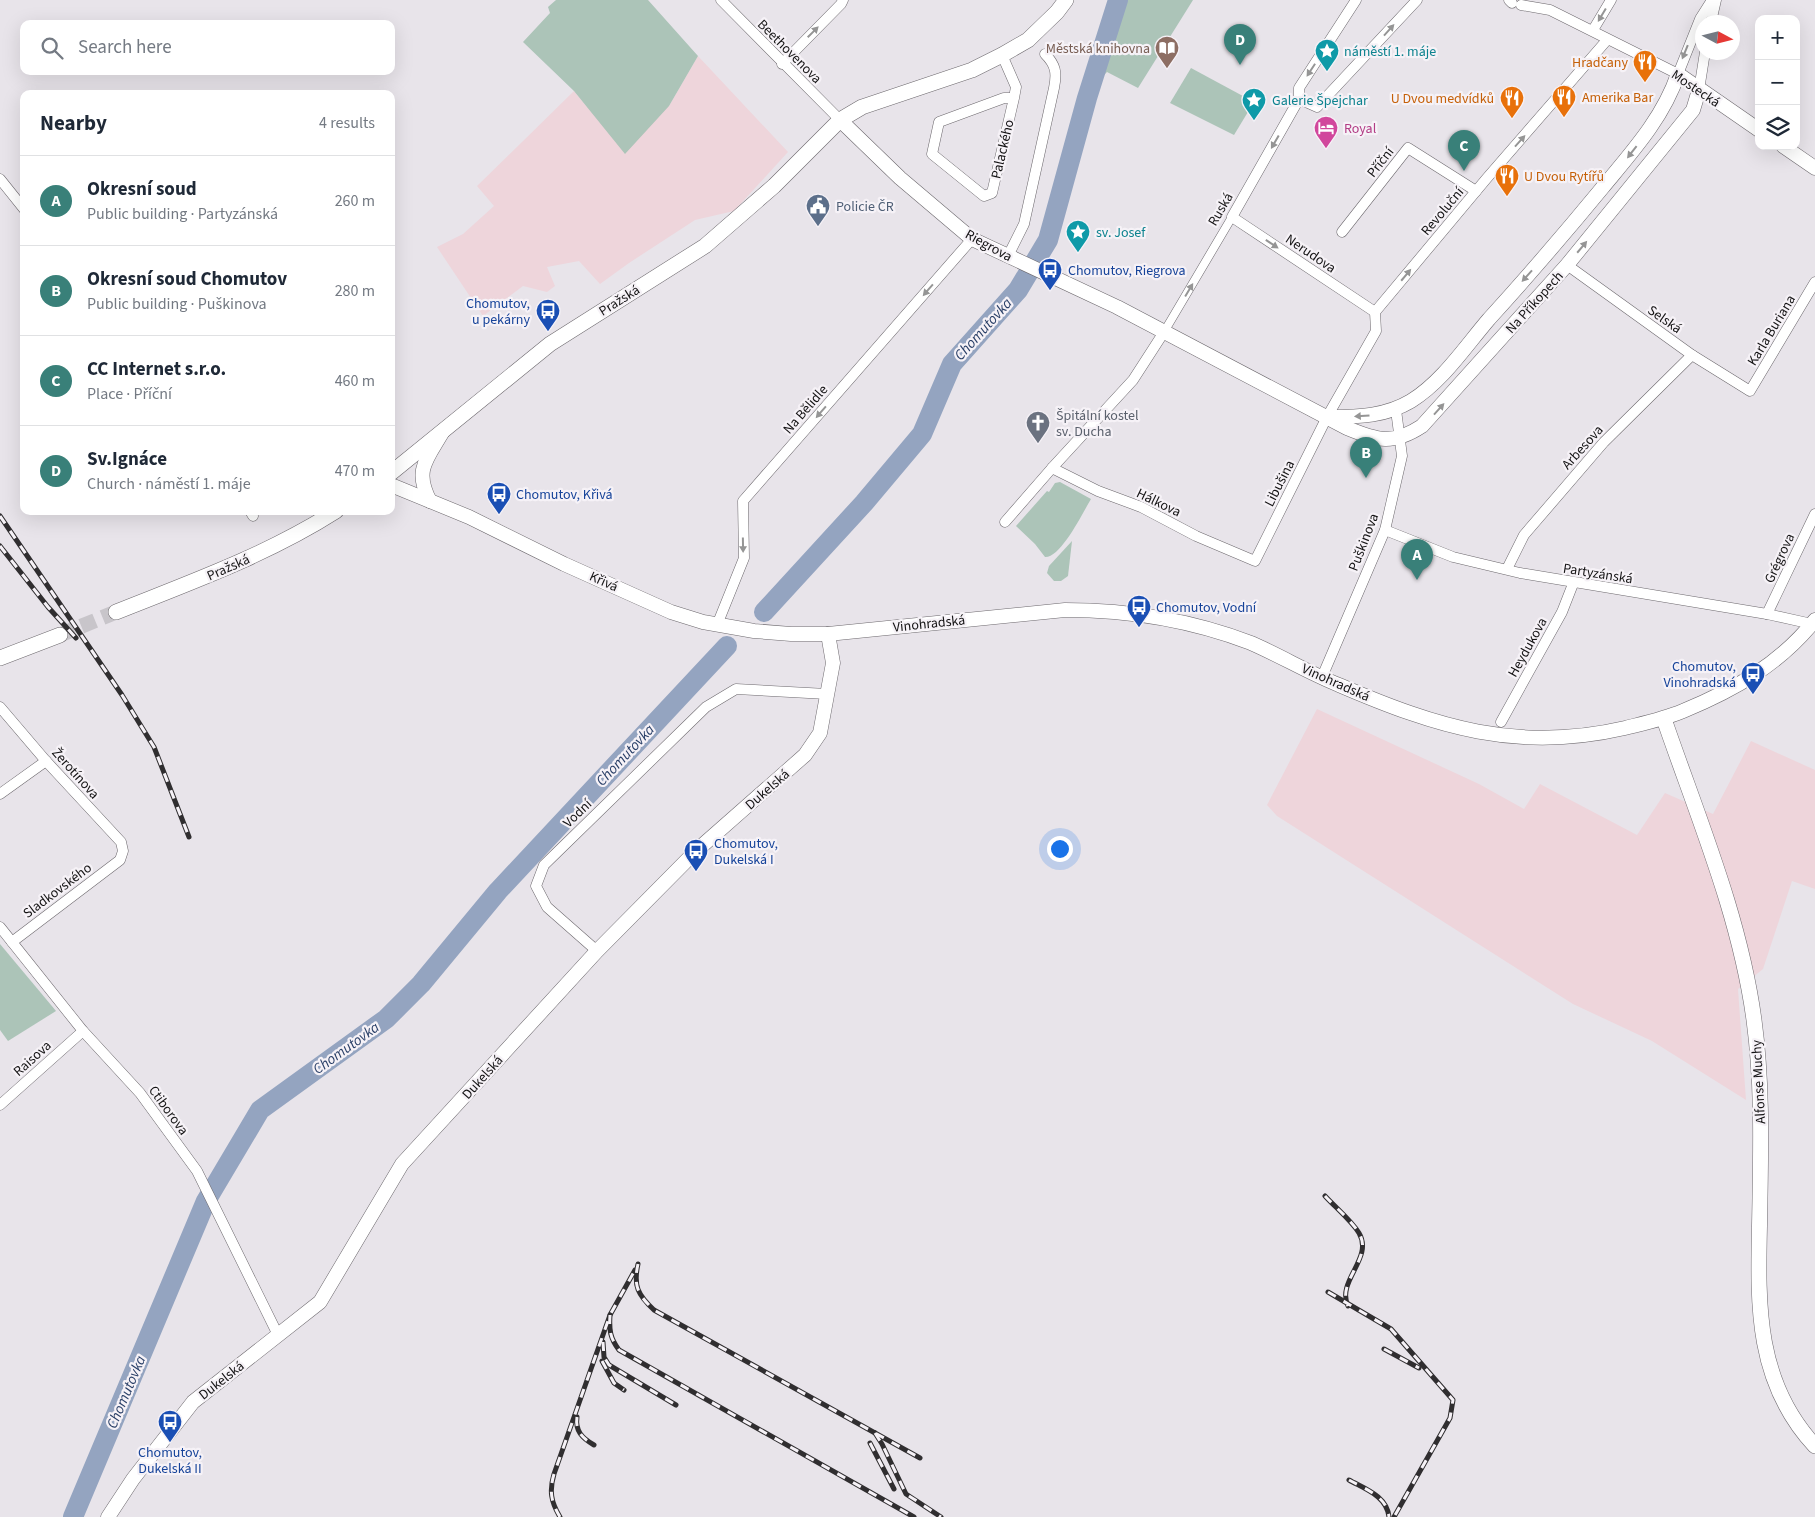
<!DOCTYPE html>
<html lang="en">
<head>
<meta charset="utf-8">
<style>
  body { margin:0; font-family:"Source Sans 3",sans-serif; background:#f2f2f3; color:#1f2937 }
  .controls { position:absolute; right:15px; top:15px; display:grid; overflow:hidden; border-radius:10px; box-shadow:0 5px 20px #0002 }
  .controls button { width:45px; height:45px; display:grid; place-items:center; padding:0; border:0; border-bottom:1px solid #e0e1e3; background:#fff; color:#1f2937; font:25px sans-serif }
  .compass { position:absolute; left:1695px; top:15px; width:45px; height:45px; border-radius:50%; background:#fff; box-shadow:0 5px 20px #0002; rotate:97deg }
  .you { position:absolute; left:1059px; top:848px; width:18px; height:18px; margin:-12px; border:4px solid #fff; border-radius:50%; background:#1a73e8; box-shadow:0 0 0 8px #1a73e833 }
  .badge { display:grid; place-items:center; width:32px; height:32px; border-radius:50%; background:#398079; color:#fff; font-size:16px; font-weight:700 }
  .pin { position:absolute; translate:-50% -41px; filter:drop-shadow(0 1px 2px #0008) }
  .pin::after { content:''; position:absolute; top:26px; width:18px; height:15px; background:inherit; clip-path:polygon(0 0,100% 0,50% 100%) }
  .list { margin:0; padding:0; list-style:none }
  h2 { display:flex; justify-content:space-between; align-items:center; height:65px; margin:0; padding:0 20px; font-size:21px }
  h2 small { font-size:16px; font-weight:400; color:#747a83 }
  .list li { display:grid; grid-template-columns:32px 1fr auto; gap:15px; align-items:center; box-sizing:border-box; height:90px; padding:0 20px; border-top:1px solid #e0e1e3 }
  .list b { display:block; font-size:19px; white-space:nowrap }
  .list p { margin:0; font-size:16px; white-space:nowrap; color:#747a83 }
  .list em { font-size:16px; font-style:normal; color:#747a83 }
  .icon { flex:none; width:28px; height:28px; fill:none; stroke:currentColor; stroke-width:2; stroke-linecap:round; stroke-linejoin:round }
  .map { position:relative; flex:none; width:1815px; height:1517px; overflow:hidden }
  .search { position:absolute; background:#fff; box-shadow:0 5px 20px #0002; left:20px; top:20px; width:375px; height:55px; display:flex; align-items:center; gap:12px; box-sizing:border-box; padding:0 18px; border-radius:10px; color:#747a83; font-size:19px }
  .panel { position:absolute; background:#fff; box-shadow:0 5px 20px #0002; left:20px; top:90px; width:375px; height:425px; border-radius:10px }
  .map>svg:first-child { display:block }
  .commercial { fill:#eed5db }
  .green { fill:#acc4b8 }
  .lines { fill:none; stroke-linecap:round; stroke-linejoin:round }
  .river { stroke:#94a4c0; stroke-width:20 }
  .secondary-tunnel { stroke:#c8c5ca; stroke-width:15; stroke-dasharray:15 8; stroke-linecap:butt }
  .pedestrian-casing { stroke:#6c686d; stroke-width:9 }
  .minor-casing { stroke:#6c686d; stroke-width:11 }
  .tertiary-casing { stroke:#6c686d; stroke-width:15 }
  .secondary-casing { stroke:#6c686d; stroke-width:16 }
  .pedestrian { stroke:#fff; stroke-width:8 }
  .minor { stroke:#fff; stroke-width:10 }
  .tertiary { stroke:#fff; stroke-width:14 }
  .secondary { stroke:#fff; stroke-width:15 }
  .rail-casing { stroke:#302e30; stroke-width:5 }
  .rail { stroke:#f6f2f7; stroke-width:3; stroke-dasharray:9; stroke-linecap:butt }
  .oneway { fill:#959595 }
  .labels { text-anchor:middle; stroke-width:4.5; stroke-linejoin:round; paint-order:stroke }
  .education-label { font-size:14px; fill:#785e54; stroke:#f6f2f7; text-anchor:end }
  .street-label { font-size:14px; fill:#141314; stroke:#f6f2f7 }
  .culture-label { font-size:14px; fill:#0d838f; stroke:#f6f2f7; text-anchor:start }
  .food-label { font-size:14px; fill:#c56008; stroke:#f6f2f7; text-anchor:end }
  .hotel-label { font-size:14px; fill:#b23c85; stroke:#f6f2f7; text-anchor:start }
  .service-label { font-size:14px; fill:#4e5e75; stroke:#f6f2f7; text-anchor:start }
  .transit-label { font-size:14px; fill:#164399; stroke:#f6f2f7; text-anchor:start }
  .worship-label { font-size:14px; fill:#5b616d; stroke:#f6f2f7; text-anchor:start }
  .water-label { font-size:15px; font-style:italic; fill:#293f67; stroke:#f6f2f7 }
</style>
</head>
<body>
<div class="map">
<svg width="1815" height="1517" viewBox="0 0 1815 1517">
  <rect width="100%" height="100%" fill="#e8e4ea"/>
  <g class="commercial">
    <path d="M698,56l90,96 -54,59 -39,9 -66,43 -29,21 -21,-23 -32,6 8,19 -8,6 -24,-6 -40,30 -46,-69 26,-13 31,-28 -17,-20 97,-95 13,16 82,-1z"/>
    <path d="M1317,709l162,75 45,25 16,-25 97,51 28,-42 48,21 38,-73 64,29v119l-23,-8 -29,88 -25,20 8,111 -94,-59 -79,-37 -296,-188 -10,-11z"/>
  </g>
  <g class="green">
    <path d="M556,0h92l50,56 -29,50 -44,48 -51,-63 -51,-49 27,-29 -2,-6z"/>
    <path d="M1123,0h70l-55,88 -31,-16 -3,3 -6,-3 14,-49z"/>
    <path d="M1191,68l63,34 -20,33 -64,-32z"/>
    <path d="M1060,482l31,17c-8,13 -30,59 -46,58l-10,-13 -19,-18 31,-35 2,1 6,-9z"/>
    <path d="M1072,541l-4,35 -7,5h-7l-7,-8 2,-7z"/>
    <path d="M0,944l56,67 -48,30 -8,-11z"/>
  </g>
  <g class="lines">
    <g class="river">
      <path d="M764,612l100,-109 58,-69 30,-70 66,-74 30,-50 39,-142 31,-98"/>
      <path d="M73,1517l133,-316 54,-91 126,-91 35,-35 77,-93 229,-245"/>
    </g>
    <path class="secondary-tunnel" d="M60,635l56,-23"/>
    <defs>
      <path id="pedestrian" d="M1164,332l68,-115"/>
      <g id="minor">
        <path d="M721,0l119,120"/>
        <path d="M1356,0l-57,88v11l18,8 100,-107"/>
        <path d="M1509,0l3,3"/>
        <path d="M1521,5l29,5 128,64 22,-55 12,-19"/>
        <path d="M1711,22l5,-22"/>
        <path d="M1593,30l18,-30"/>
        <path d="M1002,55l14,32 -2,11 -22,95 -8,3 -52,-42 7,-32 65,-24h10"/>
        <path d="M782,64l59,-60 2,-4"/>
        <path d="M1699,90l6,-38"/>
        <path d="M1299,99l-67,118 143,95"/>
        <path d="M0,179l24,30"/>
        <path d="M1342,232l66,-84 68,43"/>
        <path d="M1008,256l16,-32 30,-136c3,-15 2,-23 -9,-34"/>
        <path d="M1567,265l125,90 58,36 65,-109"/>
        <path d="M1052,468l46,23 43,16 55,29 59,25 72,-144 49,-86 -1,-19 112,-134 120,-138"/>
        <path d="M250,511l3,5"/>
        <path d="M1005,522l47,-54 81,-88 31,-48"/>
        <path d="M1385,530l68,27 67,16 247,41 45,10"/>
        <path d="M1507,569l17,-34 80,-93 88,-87"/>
        <path d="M1767,614l48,-100"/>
        <path d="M717,625l27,-67 -1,-57 229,-262"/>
        <path d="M1322,677l63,-147 17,-74 -6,-46"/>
        <path d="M0,707l46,54 75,81 2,9 -3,9 -108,82"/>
        <path d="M1501,722l61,-110 11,-28"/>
        <path d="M0,794l46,-33"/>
        <path d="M0,927l83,104 57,62 57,78 81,164"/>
        <path d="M597,951l-50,-44 -11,-21 8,-21 162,-158 30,-18 91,5"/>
        <path d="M0,1105l83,-74"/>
      </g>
      <g id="tertiary">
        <path d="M840,120l60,58 72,61 145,68 230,121c31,13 46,17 75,-2l145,-161 126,-155 6,-20"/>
        <path d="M1783,146l32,22"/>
        <path d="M1330,417c29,0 56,-1 81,-16 31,-19 54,-54 78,-82 39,-43 77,-87 114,-132 29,-35 60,-69 75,-113l81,56"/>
        <path d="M391,485l78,32 95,47 107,48 32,10 51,9 37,3h37l237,-24c63,0 126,10 186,33 30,13 58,30 88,42 98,42 178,68 286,43 20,-5 39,-9 58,-17 51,-21 97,-47 132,-91"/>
        <path d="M430,501c-16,-30 -4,-41 12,-68"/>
        <path d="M108,1517l25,-38 60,-77 127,-100 82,-138 195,-213 99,-100 109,-96 15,-22 13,-70 -5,-29"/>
      </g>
      <g id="secondary">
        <path d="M391,473l159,-129 155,-98 69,-60 66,-66 22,-13 110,-37 30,-15 26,-15 29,-28 9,-12"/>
        <path d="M116,612c75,-30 151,-57 220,-101"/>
        <path d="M0,658l60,-23"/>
        <path d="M1664,719c34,99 76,197 90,301 8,59 7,119 6,178 -1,90 -11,177 55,248"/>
      </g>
    </defs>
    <use href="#pedestrian" class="pedestrian-casing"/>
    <use href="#minor" class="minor-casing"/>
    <use href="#tertiary" class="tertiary-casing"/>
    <use href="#secondary" class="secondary-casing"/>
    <use href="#pedestrian" class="pedestrian"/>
    <use href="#minor" class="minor"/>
    <use href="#tertiary" class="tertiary"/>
    <use href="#secondary" class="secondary"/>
    <defs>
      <g id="rail">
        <path d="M0,516l122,179 32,52 35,90"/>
        <path d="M0,546l48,61 28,31"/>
        <path d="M1325,1196c11,12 26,24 34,37 15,25 -23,48 -11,73"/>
        <path d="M638,1264c-5,22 0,31 16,46l266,148"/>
        <path d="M1328,1292l63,37 62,71 -3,18 -56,99"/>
        <path d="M610,1315c-1,15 0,23 9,35l295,167"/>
        <path d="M603,1342l1,15 5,8 67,40"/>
        <path d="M1384,1349l35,19"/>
        <path d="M602,1361l12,22 10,7"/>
        <path d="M577,1417c-2,14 5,21 17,28"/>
        <path d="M875,1433l7,11 24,50 35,23"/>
        <path d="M870,1443l24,46"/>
        <path d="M1349,1480c16,9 38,16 40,37"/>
        <path d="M560,1517c-9,-15 -11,-26 -6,-43l56,-159 25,-45"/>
      </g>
    </defs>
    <use href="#rail" class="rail-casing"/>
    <use href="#rail" class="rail"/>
  </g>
  <defs><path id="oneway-solid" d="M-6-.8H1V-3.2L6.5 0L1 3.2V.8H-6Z" transform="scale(1.25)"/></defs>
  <g class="oneway">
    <use href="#oneway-solid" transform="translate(1602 15) rotate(121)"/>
    <use href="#oneway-solid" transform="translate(1389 30) rotate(-48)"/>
    <use href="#oneway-solid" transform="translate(813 32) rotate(-45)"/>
    <use href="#oneway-solid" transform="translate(1685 52) rotate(112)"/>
    <use href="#oneway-solid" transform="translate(1311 70) rotate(123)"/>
    <use href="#oneway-solid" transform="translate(1520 141) rotate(-48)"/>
    <use href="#oneway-solid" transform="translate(1275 142) rotate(120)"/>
    <use href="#oneway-solid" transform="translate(1632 152) rotate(128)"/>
    <use href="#oneway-solid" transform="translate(1272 244) rotate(34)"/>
    <use href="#oneway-solid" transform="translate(1582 247) rotate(-50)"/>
    <use href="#oneway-solid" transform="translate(1406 275) rotate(-50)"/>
    <use href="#oneway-solid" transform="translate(1527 276) rotate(132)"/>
    <use href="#oneway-solid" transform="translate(928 290) rotate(131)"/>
    <use href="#oneway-solid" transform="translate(1189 290) rotate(-59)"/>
    <use href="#oneway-solid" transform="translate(1439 409) rotate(-48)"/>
    <use href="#oneway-solid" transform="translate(821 412) rotate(131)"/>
    <use href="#oneway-solid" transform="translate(1362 416) rotate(176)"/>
    <use href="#oneway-solid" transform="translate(743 545) rotate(89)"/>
  </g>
  <defs>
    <symbol id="library-pin" viewBox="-11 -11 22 30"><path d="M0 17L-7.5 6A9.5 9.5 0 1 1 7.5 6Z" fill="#8d6e63" stroke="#f6f2f7"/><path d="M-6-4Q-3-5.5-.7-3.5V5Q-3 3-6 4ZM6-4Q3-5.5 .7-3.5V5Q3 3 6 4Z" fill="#fff"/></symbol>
    <symbol id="sight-pin" viewBox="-11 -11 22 30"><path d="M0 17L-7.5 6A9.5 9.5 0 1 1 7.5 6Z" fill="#0f9aa8" stroke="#f6f2f7"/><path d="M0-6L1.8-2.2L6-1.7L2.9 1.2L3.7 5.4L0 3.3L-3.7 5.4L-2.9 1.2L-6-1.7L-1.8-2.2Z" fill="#fff"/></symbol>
    <symbol id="restaurant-pin" viewBox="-11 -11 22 30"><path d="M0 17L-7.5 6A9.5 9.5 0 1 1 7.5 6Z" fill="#e8710a" stroke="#f6f2f7"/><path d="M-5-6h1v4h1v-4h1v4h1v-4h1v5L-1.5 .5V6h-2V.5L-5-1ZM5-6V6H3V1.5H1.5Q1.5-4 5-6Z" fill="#fff"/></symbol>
    <symbol id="hotel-pin" viewBox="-11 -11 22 30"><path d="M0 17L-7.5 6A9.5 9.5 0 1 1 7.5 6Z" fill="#d1479c" stroke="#f6f2f7"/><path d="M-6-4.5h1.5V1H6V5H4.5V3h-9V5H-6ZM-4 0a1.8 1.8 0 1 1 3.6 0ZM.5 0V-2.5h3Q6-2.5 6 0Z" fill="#fff"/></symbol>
    <symbol id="civic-pin" viewBox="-11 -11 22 30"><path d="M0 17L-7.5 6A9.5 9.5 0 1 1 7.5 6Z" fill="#5c6f8a" stroke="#f6f2f7"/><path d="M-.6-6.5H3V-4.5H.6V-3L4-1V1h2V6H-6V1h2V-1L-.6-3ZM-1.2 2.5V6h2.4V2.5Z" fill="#fff"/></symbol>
    <symbol id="bus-pin" viewBox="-11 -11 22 30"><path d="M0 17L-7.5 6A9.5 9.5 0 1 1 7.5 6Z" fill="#1a4fb4" stroke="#f6f2f7"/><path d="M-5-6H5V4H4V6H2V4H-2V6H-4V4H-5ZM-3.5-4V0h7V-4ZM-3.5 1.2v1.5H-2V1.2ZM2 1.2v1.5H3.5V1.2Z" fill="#fff"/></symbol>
    <symbol id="church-pin" viewBox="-11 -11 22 30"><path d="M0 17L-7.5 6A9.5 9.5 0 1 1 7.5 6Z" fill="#6b7280" stroke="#f6f2f7"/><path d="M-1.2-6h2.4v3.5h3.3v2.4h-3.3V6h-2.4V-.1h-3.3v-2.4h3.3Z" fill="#fff"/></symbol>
  </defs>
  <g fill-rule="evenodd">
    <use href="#library-pin" x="1153" y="34" width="28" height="38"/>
    <use href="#sight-pin" x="1313" y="37" width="28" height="38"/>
    <use href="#restaurant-pin" x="1631" y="48" width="28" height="38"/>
    <use href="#restaurant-pin" x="1550" y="83" width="28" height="38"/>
    <use href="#restaurant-pin" x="1498" y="84" width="28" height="38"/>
    <use href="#sight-pin" x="1240" y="86" width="28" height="38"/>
    <use href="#hotel-pin" x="1312" y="114" width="28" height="38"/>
    <use href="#restaurant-pin" x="1493" y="162" width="28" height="38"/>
    <use href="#civic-pin" x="804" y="192" width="28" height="38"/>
    <use href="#sight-pin" x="1064" y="218" width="28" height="38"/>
    <use href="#bus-pin" x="1036" y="256" width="28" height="38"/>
    <use href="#bus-pin" x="534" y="297" width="28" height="38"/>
    <use href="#church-pin" x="1024" y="409" width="28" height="38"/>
    <use href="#bus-pin" x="485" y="480" width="28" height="38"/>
    <use href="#bus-pin" x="1125" y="593" width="28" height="38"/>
    <use href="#bus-pin" x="1739" y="660" width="28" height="38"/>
    <use href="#bus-pin" x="682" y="837" width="28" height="38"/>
    <use href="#bus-pin" x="156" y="1408" width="28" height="38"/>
  </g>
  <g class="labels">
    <g class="education-label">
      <text x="1150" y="53">Městská knihovna</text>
    </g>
    <g class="street-label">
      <text transform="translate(790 51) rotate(45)" y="5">Beethovenova</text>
      <text transform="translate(1696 88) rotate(34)" y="5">Mostecká</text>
      <text transform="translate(1002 149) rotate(-77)" y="5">Palackého</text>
      <text transform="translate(1380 162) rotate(-52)" y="5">Příční</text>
      <text transform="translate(1220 209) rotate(-60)" y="5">Ruská</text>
      <text transform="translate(1442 211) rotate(-50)" y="5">Revoluční</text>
      <text transform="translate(989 245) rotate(29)" y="5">Riegrova</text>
      <text transform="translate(1311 253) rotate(34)" y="5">Nerudova</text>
      <text transform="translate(619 300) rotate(-32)" y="5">Pražská</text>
      <text transform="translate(1534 302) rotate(-48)" y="5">Na Příkopech</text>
      <text transform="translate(1665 319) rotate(35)" y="5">Selská</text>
      <text transform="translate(1771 330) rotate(-59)" y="5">Karla Buriana</text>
      <text transform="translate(805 409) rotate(-49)" y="5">Na Bělidle</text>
      <text transform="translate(1582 447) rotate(-48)" y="5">Arbesova</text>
      <text transform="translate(1279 483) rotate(-63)" y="5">Libušina</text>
      <text transform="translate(1159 502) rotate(26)" y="5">Hálkova</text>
      <text transform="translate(1363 542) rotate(-69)" y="5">Puškinova</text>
      <text transform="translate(1779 558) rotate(-65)" y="5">Grégrova</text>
      <text transform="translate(228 567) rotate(-24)" y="5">Pražská</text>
      <text transform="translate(1598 573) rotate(9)" y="5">Partyzánská</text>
      <text transform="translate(604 581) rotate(24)" y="5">Křivá</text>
      <text transform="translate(929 623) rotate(-6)" y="5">Vinohradská</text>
      <text transform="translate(1527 647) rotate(-61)" y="5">Heydukova</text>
      <text transform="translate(1336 682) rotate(24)" y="5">Vinohradská</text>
      <text transform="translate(76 773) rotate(48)" y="5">Žerotínova</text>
      <text transform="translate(767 789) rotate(-41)" y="5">Dukelská</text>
      <text transform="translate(577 813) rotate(-44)" y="5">Vodní</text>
      <text transform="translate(57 890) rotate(-37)" y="5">Sladkovského</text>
      <text transform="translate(32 1058) rotate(-42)" y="5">Raisova</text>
      <text transform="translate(482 1077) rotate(-48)" y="5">Dukelská</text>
      <text transform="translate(1758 1082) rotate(-93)" y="5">Alfonse Muchy</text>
      <text transform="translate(169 1110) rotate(54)" y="5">Ctiborova</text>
      <text transform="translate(221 1380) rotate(-38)" y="5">Dukelská</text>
    </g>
    <g class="culture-label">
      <text x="1344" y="56">náměstí 1. máje</text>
      <text x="1272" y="105">Galerie Špejchar</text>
      <text x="1096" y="237">sv. Josef</text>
    </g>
    <g class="food-label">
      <text x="1628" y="67">Hradčany</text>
      <text x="1582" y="102" text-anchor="start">Amerika Bar</text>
      <text x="1494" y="103">U Dvou medvídků</text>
      <text x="1524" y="181" text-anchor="start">U Dvou Rytířů</text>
    </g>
    <g class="hotel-label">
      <text x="1344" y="133">Royal</text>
    </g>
    <g class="service-label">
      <text x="836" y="211">Policie ČR</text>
    </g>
    <g class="transit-label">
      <text x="1068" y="275">Chomutov, Riegrova</text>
      <text x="530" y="308" text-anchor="end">Chomutov,<tspan x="530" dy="16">u pekárny</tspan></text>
      <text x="516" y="499">Chomutov, Křivá</text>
      <text x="1156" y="612">Chomutov, Vodní</text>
      <text x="1736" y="671" text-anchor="end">Chomutov,<tspan x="1736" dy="16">Vinohradská</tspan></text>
      <text x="714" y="848">Chomutov,<tspan x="714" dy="16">Dukelská I</tspan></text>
      <text x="170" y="1457" text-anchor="middle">Chomutov,<tspan x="170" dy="16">Dukelská II</tspan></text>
    </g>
    <g class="worship-label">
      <text x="1056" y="420">Špitální kostel<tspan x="1056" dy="16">sv. Ducha</tspan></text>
    </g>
    <g class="water-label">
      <text transform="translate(983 329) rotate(-48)" y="5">Chomutovka</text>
      <text transform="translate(625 755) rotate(-47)" y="5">Chomutovka</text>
      <text transform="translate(346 1048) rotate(-36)" y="5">Chomutovka</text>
      <text transform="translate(126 1392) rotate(-67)" y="5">Chomutovka</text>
    </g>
  </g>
</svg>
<div class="controls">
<button>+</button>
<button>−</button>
<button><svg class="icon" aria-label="layers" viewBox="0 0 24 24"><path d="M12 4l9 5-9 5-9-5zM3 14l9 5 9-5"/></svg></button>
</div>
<svg class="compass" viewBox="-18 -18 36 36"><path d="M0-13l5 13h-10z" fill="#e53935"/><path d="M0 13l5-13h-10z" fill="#747a83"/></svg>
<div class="you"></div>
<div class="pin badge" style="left:1417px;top:580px">A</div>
<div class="pin badge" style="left:1366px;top:478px">B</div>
<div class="pin badge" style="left:1464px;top:171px">C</div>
<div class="pin badge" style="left:1240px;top:65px">D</div>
<div class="search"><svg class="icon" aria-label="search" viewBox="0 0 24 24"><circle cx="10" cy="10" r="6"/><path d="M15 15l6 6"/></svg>Search here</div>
<section class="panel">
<h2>Nearby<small>4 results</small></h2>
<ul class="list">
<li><span class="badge">A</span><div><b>Okresní soud</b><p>Public building · Partyzánská</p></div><em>260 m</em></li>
<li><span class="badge">B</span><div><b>Okresní soud Chomutov</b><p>Public building · Puškinova</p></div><em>280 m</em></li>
<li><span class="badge">C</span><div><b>CC Internet s.r.o.</b><p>Place · Příční</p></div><em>460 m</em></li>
<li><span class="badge">D</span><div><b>Sv.Ignáce</b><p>Church · náměstí 1. máje</p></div><em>470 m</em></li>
</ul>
</section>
</div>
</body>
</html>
